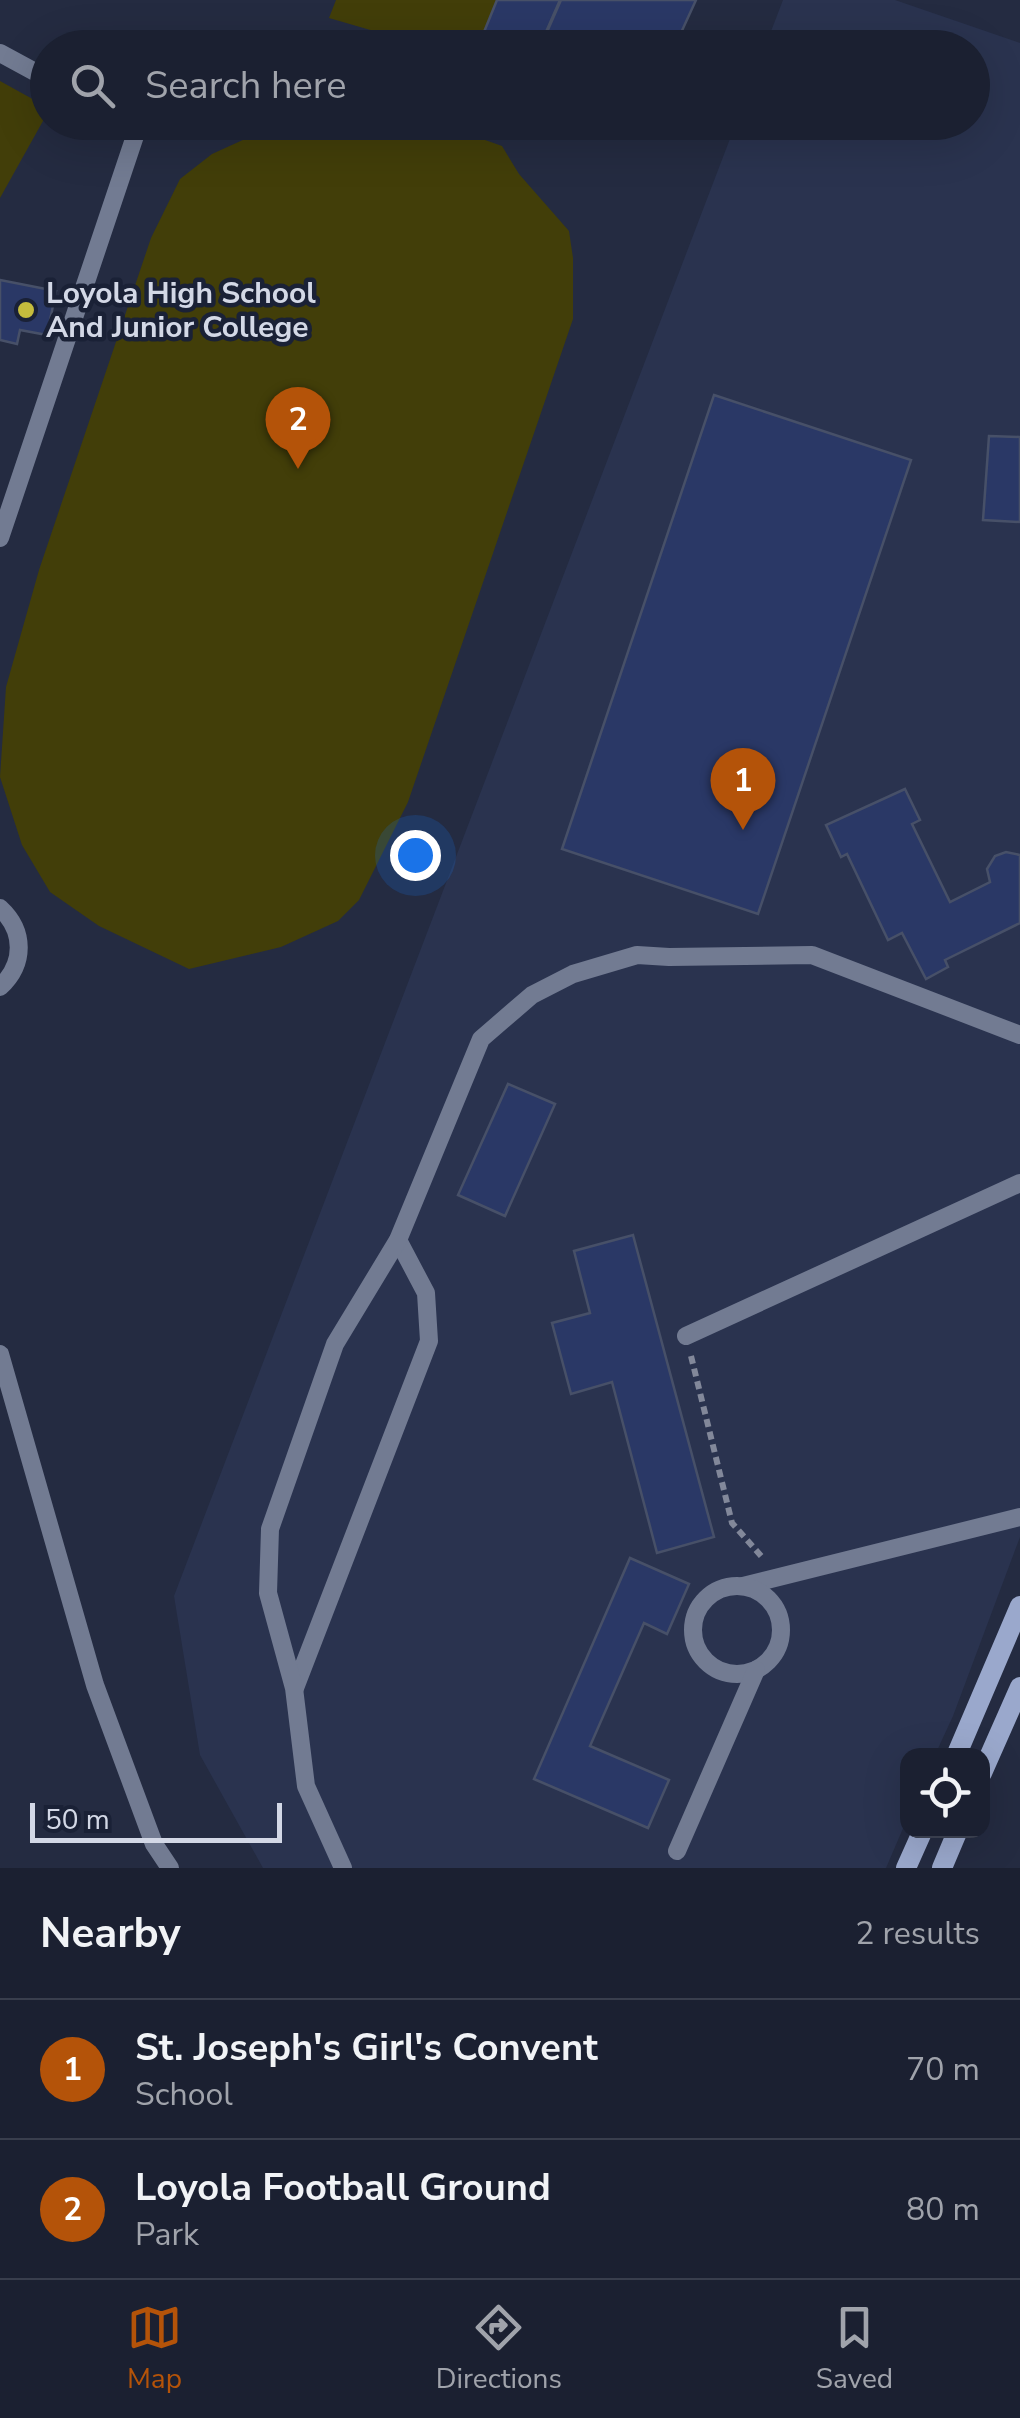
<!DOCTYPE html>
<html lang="en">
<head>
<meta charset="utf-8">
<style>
  body { margin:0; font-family:"Nunito Sans",sans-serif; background:#282d3d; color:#f1f3f6 }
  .controls { position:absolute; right:30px; bottom:30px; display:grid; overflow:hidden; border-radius:20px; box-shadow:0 10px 40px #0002 }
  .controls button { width:90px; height:90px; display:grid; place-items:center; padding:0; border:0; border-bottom:2px solid #393e4d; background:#1b2031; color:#f1f3f6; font:50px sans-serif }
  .scale { position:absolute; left:30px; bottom:25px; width:252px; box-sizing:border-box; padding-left:10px; border:5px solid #d3d8e6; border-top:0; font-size:28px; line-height:35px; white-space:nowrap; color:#d3d8e6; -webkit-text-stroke:8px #1a2136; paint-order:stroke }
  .you { position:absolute; left:415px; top:855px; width:35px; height:35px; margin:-25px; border:8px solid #fff; border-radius:50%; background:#1a73e8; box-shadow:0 0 0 15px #1a73e833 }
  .badge { display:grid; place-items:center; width:65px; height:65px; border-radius:50%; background:#b45309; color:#fff; font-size:32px; font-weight:700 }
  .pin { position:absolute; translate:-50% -82px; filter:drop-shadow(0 2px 5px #0008) }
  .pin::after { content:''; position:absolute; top:52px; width:35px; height:30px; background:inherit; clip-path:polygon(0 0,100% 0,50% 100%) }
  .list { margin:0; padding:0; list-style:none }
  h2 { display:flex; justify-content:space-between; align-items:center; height:130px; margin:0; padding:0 40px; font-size:42px }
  h2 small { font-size:32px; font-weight:400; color:#a0a3ab }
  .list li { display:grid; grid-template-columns:65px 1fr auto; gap:30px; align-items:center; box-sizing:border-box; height:140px; padding:0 40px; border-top:2px solid #393e4d }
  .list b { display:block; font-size:38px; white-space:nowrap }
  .list p { margin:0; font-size:32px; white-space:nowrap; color:#a0a3ab }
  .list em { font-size:32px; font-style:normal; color:#a0a3ab }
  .icon { flex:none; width:55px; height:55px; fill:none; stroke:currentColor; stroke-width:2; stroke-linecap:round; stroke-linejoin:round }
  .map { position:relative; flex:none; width:1020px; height:1868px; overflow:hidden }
  .search { position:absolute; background:#1b2031; box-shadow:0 10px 40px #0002; left:30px; right:30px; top:30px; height:110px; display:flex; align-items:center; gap:25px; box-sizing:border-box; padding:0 35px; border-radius:55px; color:#a0a3ab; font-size:38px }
  .sheet { height:410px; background:#1b2031 }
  nav { display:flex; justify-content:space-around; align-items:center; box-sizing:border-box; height:140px; border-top:2px solid #393e4d; background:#1b2031; font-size:28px; color:#a0a3ab }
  nav a { display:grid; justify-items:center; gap:5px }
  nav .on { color:#b45309 }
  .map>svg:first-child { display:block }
  .built { fill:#2a334f }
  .green { fill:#423e09 }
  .building { fill:#2a3866; stroke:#475068; stroke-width:2.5 }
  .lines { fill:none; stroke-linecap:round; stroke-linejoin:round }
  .path { stroke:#82889a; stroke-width:6; stroke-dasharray:8 5; stroke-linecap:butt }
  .lane { stroke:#727b92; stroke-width:18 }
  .secondary { stroke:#9aa8cc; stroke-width:20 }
  .poi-dot { fill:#c5bc3d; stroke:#1a2136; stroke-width:4 }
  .labels { text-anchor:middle; stroke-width:9; stroke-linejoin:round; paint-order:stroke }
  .poi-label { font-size:30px; font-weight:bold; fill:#d3d8e6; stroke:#1a2136; text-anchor:start }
</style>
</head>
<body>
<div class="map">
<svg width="1020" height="1868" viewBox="0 0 1020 1868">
  <rect width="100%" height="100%" fill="#242b41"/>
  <path class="built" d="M783,0h112l125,43v1494l-67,179 -18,39 -27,1 -1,63 -21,49h-623l-63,-113 -26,-159 562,-1473 236,-1v-74l-207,-1z"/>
  <g class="green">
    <path d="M336,0h161l-19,47h-49l-100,-29z"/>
    <path d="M0,81l47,26 1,5 -48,86z"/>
    <path d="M280,123h164l13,7 45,16 17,28 50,57 4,27v61l-165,483 -49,98 -21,21 -57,26 -92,22 -90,-43 -49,-34 -28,-47 -22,-68 6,-90 33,-117 112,-332 29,-59 32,-25z"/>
  </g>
  <g class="building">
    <path d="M497,0h63l-21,48h-28l-27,-16z"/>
    <path d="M561,0h135l-22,48h-134z"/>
    <path d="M0,280l56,11 -9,44 -27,-5 -3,14 -17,-4z"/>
    <path d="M714,395l197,65 -153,454 -196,-65z"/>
    <path d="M989,436l31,1v85l-37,-2z"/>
    <path d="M905,789l15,31 -8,4 38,78 40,-20 -3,-13 8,-13 11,-4 14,3v68l-75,37 3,7 -22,12 -24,-46 -14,7 -41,-86 -6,3 -15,-32z"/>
    <path d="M508,1084l47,20 -50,112 -47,-21z"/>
    <path d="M633,1235l81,302 -57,16 -45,-171 -41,12 -19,-71 38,-10 -16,-62z"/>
    <path d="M630,1558l59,26 -22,50 -23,-11 -54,123 79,34 -21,48 -114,-49z"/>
  </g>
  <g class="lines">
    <path class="path" d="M691,1356l41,167 30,34"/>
    <g class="lane">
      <path d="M0,53l48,26"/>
      <path d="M0,538l135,-402 -19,-14"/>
      <path d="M0,908c25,23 25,56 0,79"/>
      <path d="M686,1336l334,-153"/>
      <path d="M0,1354l95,331 59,159 16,24"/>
      <path d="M743,1586l277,-69"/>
      <circle cx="737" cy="1630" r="44"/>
      <path d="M295,1688l134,-347 -3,-48 -28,-53"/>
      <path d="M677,1851l79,-181"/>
      <path d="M343,1868l-37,-82 -12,-98 -26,-95 2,-64 65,-185 63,-104 83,-201 51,-44 41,-21 64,-19 32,2 143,-2 208,80"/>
    </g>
    <g class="secondary">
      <path d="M956,1756l64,-150"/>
      <path d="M982,1773l38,-86"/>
      <path d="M906,1868l17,-38"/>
      <path d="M942,1868l16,-38"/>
    </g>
  </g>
  <circle class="poi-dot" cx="26" cy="310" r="10"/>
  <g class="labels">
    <g class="poi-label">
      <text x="46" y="303">Loyola High School<tspan x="46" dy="34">And Junior College</tspan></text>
    </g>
  </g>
</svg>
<div class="controls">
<button><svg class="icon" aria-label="locate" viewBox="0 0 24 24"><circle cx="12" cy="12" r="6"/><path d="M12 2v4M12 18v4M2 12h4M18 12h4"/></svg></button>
</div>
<div class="scale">50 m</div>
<div class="you"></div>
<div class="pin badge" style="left:743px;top:830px">1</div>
<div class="pin badge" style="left:298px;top:469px">2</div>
<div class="search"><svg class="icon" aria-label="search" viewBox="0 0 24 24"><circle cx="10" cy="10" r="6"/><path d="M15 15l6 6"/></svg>Search here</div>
</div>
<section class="sheet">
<h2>Nearby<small>2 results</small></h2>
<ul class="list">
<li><span class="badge">1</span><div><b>St. Joseph's Girl's Convent</b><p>School</p></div><em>70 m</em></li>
<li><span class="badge">2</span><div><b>Loyola Football Ground</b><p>Park</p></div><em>80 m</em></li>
</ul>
</section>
<nav>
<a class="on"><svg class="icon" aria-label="map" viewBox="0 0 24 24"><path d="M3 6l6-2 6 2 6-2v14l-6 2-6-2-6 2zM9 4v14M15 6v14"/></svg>Map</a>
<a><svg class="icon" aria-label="directions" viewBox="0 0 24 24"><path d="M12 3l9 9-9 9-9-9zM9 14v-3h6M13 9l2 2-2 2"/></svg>Directions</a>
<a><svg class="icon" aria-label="saved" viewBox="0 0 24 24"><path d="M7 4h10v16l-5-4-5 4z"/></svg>Saved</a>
</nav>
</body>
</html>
